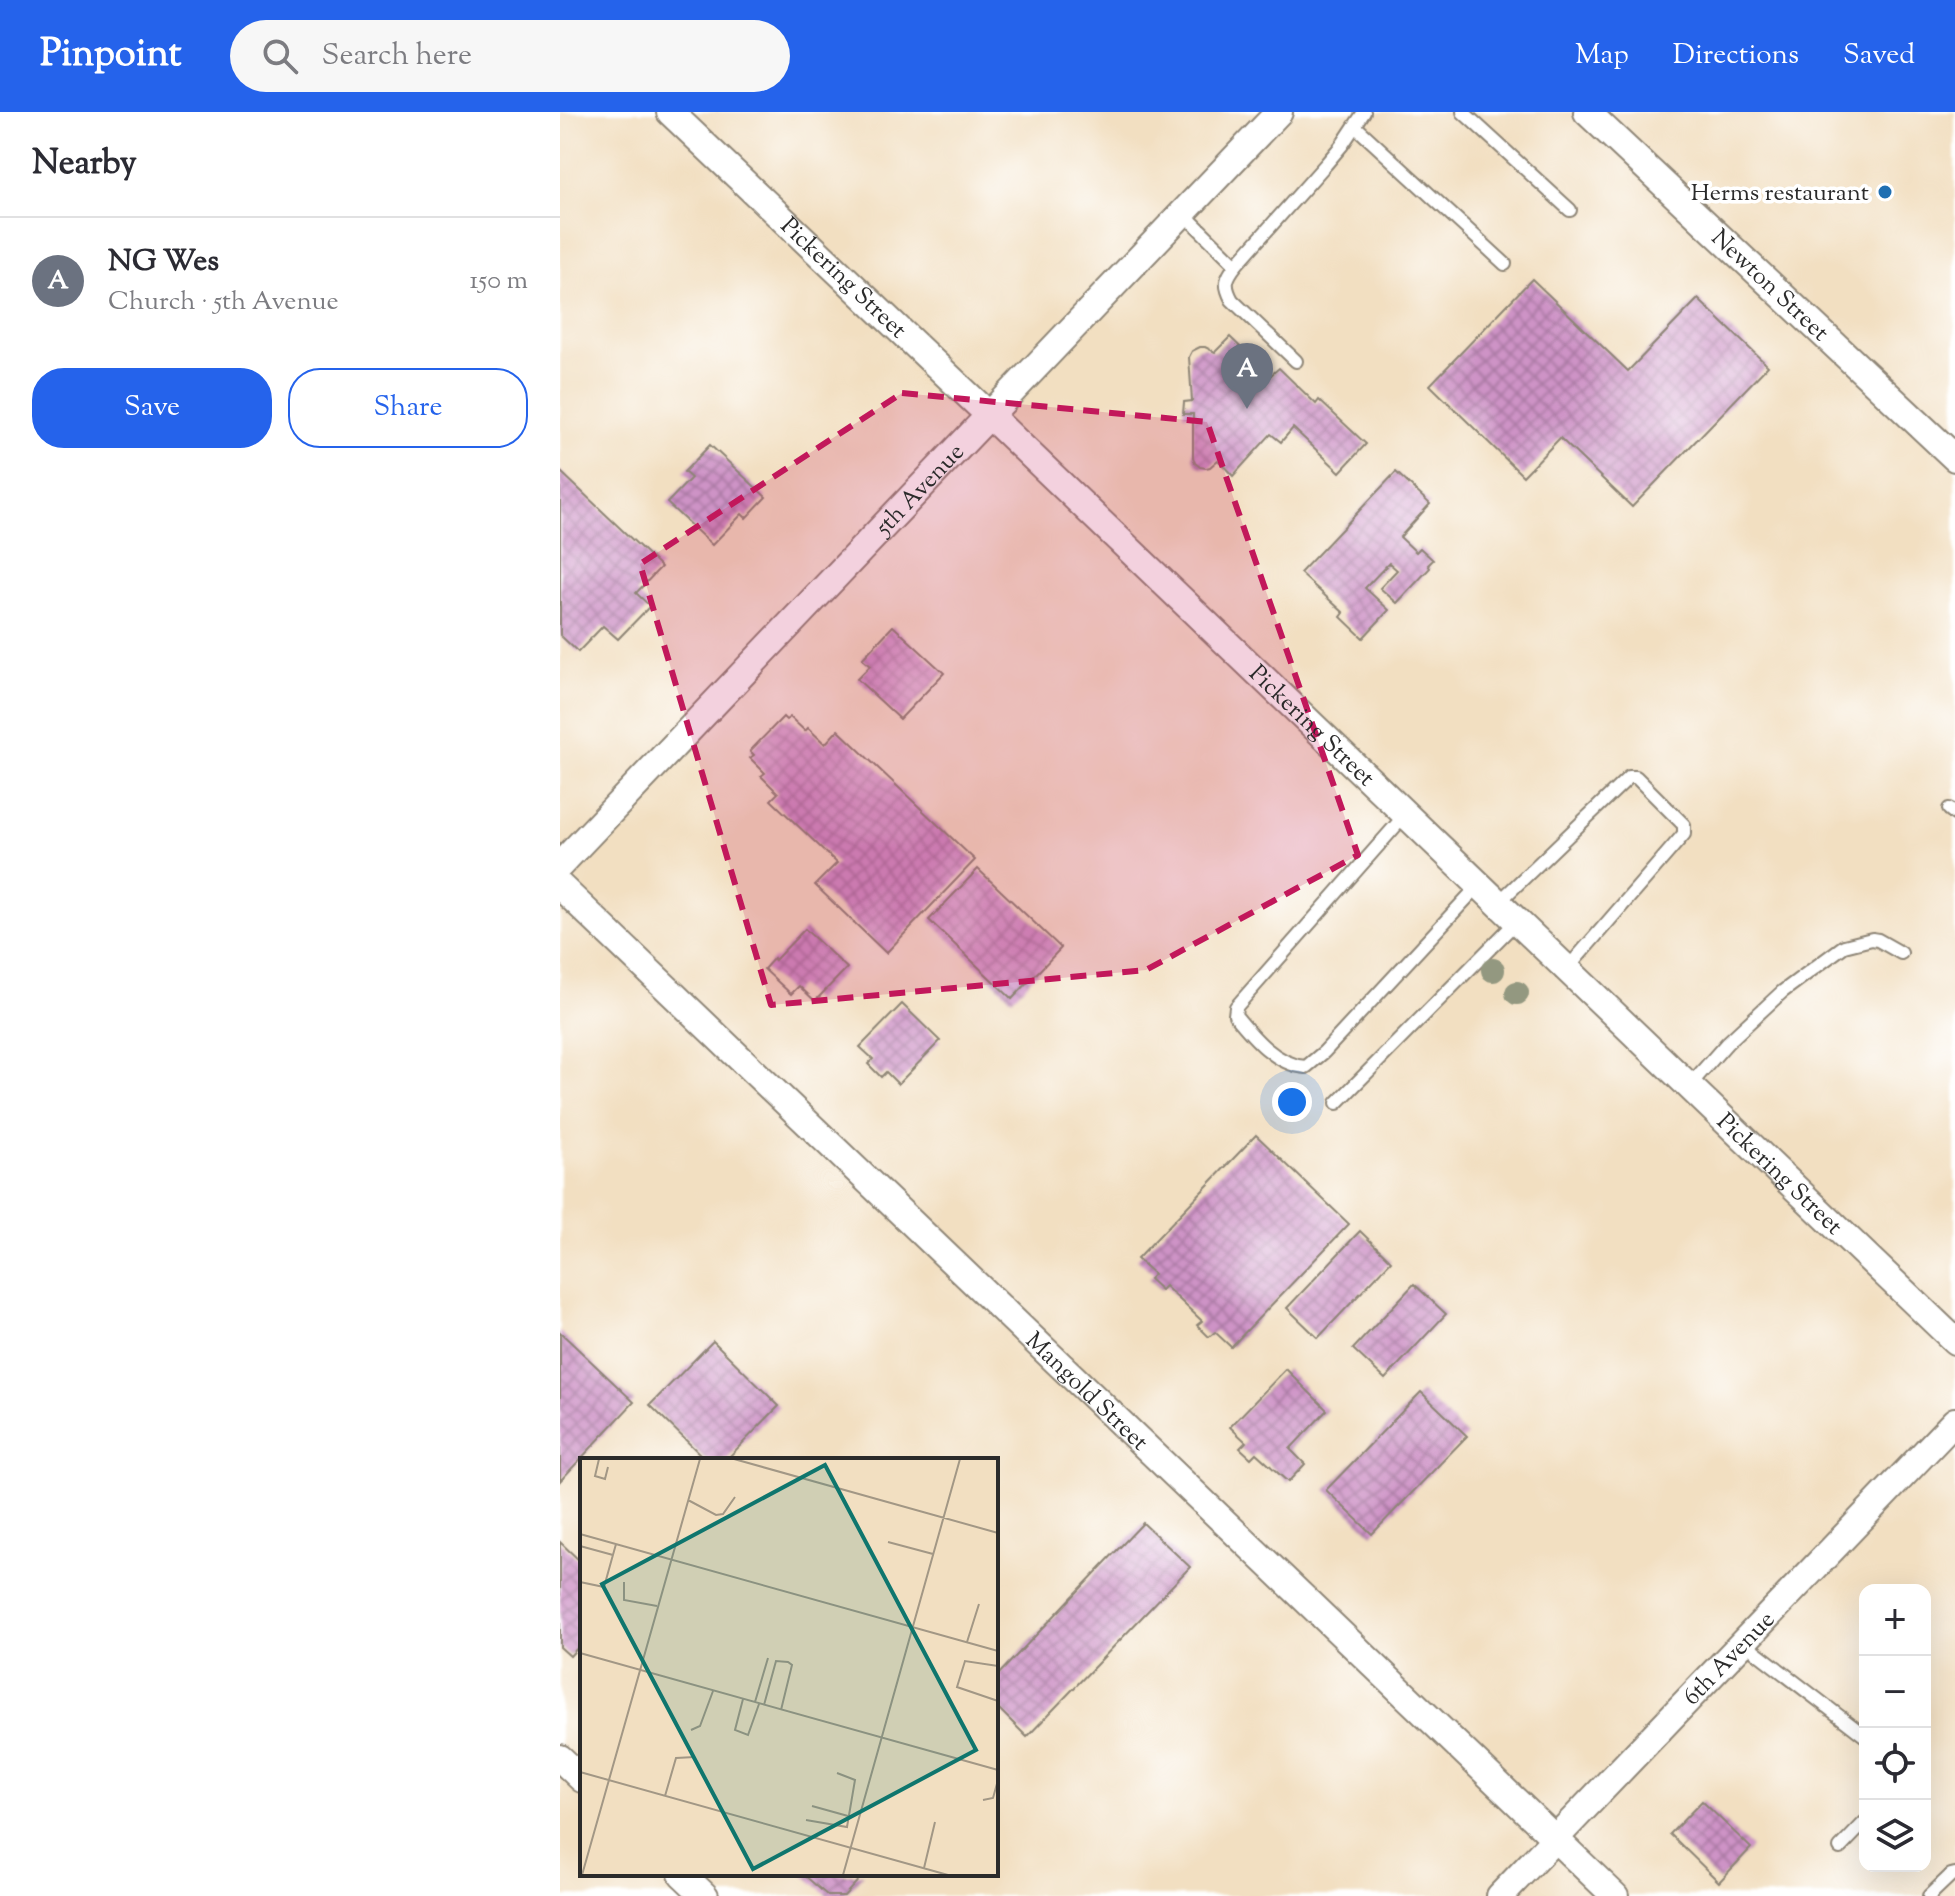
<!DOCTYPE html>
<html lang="en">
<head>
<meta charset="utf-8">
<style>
  body { margin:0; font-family:"Sorts Mill Goudy",serif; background:#f7f7f7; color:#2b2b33 }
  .controls { position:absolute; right:24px; bottom:24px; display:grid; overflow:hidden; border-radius:16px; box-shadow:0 8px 32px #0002 }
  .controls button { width:72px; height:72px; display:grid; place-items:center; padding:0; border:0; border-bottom:2px solid #e1e1e2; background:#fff; color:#2b2b33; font:40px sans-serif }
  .you { position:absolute; left:732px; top:990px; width:28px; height:28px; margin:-20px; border:6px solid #fff; border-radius:50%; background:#1a73e8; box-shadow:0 0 0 12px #1a73e833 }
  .badge { display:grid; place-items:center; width:52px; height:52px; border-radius:50%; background:#2563eb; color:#fff; font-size:26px; font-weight:700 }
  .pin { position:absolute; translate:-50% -66px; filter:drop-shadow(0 2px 4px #0008) }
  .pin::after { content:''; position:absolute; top:42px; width:28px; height:24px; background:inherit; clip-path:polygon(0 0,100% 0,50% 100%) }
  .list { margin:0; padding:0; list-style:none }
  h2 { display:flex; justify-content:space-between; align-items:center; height:104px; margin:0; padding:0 32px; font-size:34px }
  h2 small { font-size:26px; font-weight:400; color:#7c7c81 }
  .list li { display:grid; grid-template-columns:52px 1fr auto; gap:24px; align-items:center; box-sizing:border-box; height:128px; padding:0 32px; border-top:2px solid #e1e1e2 }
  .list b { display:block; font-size:30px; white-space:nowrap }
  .list p { margin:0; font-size:26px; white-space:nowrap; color:#7c7c81 }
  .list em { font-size:26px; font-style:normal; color:#7c7c81 }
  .actions { display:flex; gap:16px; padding:24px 32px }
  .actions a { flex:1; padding:18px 0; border:2px solid #2563eb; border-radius:32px; text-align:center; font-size:28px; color:#2563eb }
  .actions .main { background:#2563eb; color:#fff }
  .icon { flex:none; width:44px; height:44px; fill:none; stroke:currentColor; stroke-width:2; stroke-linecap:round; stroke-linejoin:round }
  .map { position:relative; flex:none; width:1395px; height:1784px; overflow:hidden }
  header { display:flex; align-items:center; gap:48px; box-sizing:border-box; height:112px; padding:0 40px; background:#2563eb; color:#fff }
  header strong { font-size:38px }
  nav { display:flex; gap:44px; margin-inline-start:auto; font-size:28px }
  .search { width:560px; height:72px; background:#f7f7f7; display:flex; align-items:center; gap:20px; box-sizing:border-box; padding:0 28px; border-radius:44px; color:#7c7c81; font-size:30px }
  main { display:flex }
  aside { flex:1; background:#fff }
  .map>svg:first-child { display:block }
  .building { fill:url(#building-cross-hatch) }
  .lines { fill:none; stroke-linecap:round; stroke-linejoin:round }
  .service-casing { stroke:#8e8576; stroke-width:16 }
  .minor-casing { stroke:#8e8576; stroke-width:30 }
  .service { stroke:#fff; stroke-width:12 }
  .minor { stroke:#fff; stroke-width:26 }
  .tree { fill:#939880 }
  .marked { fill:#c2185b; fill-opacity:0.2; stroke:#c2185b; stroke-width:6; stroke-dasharray:16 10; stroke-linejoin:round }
  .poi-dot { fill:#1f6fb2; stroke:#fff; stroke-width:3 }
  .labels { text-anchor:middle; stroke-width:7; stroke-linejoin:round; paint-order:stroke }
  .poi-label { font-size:24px; fill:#2b2b2b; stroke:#fff; text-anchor:end }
  .street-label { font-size:24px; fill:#2b2b2b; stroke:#fff }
  .inset-road { fill:none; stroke:#a29785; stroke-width:2 }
  .view { fill:#0f766e; fill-opacity:0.15; stroke:#0f766e; stroke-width:4 }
  .inset-edge { fill:none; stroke:#2b2b2b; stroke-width:4 }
</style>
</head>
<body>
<header>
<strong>Pinpoint</strong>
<div class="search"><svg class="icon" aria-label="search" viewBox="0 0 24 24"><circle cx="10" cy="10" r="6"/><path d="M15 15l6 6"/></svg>Search here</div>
<nav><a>Map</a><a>Directions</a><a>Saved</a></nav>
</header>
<main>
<aside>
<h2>Nearby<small></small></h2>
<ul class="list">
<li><span class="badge" style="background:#6b7280">A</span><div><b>NG Wes</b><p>Church · 5th Avenue</p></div><em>150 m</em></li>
</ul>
<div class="actions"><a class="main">Save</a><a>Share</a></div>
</aside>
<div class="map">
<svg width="1395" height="1784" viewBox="0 0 1395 1784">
  <defs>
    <pattern id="building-cross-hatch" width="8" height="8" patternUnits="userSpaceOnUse" patternTransform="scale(2)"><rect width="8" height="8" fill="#ce93c6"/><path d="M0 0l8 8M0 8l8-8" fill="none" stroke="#a778a1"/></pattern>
  </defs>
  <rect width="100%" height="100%" fill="#fff"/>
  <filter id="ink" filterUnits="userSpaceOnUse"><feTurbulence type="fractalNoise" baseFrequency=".0125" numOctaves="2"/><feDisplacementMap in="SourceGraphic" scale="16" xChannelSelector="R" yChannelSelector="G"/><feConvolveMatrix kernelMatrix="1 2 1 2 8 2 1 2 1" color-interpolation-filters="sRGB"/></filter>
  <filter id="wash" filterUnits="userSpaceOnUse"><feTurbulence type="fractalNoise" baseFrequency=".006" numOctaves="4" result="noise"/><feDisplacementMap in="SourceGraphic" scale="32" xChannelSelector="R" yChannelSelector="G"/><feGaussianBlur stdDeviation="1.8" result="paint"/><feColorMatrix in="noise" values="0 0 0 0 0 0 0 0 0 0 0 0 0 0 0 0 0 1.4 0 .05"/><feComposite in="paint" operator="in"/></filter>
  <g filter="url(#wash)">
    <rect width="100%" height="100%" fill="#f2dfc1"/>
    <g id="blocks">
      <g class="building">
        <path d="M972,167l96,92 70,-72 70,67 -136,141 -72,-69 -37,38 -93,-91z"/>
        <path d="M670,225l40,39 9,-8 37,36 3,-4 47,44 -26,28 -47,-44 -12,14 -10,-8 -38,42 -15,-16 -8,7 -4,1 -6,-1 -5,-4 -2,-6v-43h-10l1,-12 8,-1 -3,-44 3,-6 8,-4h5l10,5z"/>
        <path d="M150,333l56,52 -20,21 -4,-4 -30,31 -45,-42 24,-25 -7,-6z"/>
        <path d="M0,359l101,96 -25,26 14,13 -32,33 -15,-13 -25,26 -18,-17z"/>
        <path d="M836,360l34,32 -30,33 16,15 4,-4 13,12 -5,5 2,3 -33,35 -17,-15 17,-18 -8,-7 -24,25 24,22 -26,28 -22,-21 3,-4 -44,-40z"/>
        <path d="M333,514l51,47 -44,46 -43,-40 13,-13 -8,-7z"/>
        <path d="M223,605l3,3 4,-3 15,14 3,-3 17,16 13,-14 137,130 -89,93 -71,-68 22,-22 -66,-63 7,-7 -17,-17 4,-3 -15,-15 4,-3 -4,-4z"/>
        <path d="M418,757l83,79 -49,51 -83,-79z"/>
        <path d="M245,817l42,39 -32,33 -16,-15 -8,8 -27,-25 10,-11 1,2z"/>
        <path d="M342,892l38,37 -42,43 -12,-12 -5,5 -13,-13 5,-5 -13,-12z"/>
        <path d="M696,1023l93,89 -118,123 -16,-15 -6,5 -12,-12 5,-4 -37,-35 -4,4 -12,-11 5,-5 -17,-15z"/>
        <path d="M800,1119l31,30 -73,77 -31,-30z"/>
        <path d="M854,1172l32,30 -61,65 -32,-30z"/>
        <path d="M0,1220l74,70 -74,79z"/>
        <path d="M153,1229l66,65 -53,54h-20l-56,-55z"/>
        <path d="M726,1257l41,41 -37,39 15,15 -17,18 -32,-29 -5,5 -11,-10 6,-6 -16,-15z"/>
        <path d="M861,1280l46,44 -95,98 -46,-44z"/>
        <path d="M583,1411l47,44 -163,170 -31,-31v-29z"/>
        <path d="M0,1430l22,21v80l-12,13 -10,-9z"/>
        <path d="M1142,1689l49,47 -32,34 -49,-48z"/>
        <path d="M243,1762h61l-20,22h-16z"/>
      </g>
    </g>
  </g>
  <g filter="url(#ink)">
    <use href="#blocks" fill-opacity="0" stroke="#8e8576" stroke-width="2"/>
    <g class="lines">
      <defs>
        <g id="service">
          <path d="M903,0l107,98"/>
          <path d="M795,14l150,138"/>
          <path d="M623,101l53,52"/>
          <path d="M736,249l-64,-61c-8,-15 -7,-21 4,-35l90,-101 16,-19 22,-33"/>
          <path d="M1389,697l6,5"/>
          <path d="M846,702l-170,193 -1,8c18,22 41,50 71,52l18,-15 155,-167"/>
          <path d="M938,791l131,-126h7l48,48v9l-117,135"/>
          <path d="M1129,974l38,-43 55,-51 62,-46 28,-7 6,1 23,13"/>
          <path d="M777,991l180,-182"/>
          <path d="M1183,1530l122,94"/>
          <path d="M1280,1736l25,-26"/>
          <path d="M1369,1784l22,-21 4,-1"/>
        </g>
        <g id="minor">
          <path id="s1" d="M110,0l319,303 966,926"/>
          <path id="s2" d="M1027,0l368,346"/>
          <path id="s3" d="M0,753l719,-753"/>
          <path id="s4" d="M0,774l1055,1010"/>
          <path d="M0,1646l22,21"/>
          <path d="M122,1762l23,22"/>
          <path id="s5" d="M940,1784l455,-475"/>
        </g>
      </defs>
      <use href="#service" class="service-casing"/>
      <use href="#minor" class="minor-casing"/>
      <use href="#service" class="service"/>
      <use href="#minor" class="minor"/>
    </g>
    <g class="tree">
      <circle cx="933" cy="858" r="12"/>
      <circle cx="957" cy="881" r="12"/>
    </g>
  </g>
  <path class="marked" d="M342,281l305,29 151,433 -212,115 -375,35 -131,-441z"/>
  <circle class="poi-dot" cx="1325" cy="80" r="8"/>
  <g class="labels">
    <g class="poi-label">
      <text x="1309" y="88">Herms restaurant</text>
    </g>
    <g class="street-label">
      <text dy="8" stroke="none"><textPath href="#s1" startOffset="240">Pickering Street</textPath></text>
      <text dy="8" stroke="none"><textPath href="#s2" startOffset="252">Newton Street</textPath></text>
      <text dy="8" stroke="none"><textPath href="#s3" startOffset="520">5th Avenue</textPath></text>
      <text dy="8" stroke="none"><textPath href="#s1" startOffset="888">Pickering Street</textPath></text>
      <text dy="8" stroke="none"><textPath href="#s1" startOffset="1536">Pickering Street</textPath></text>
      <text dy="8" stroke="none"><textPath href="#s4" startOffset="730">Mangold Street</textPath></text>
      <text dy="8" stroke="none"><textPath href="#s5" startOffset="330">6th Avenue</textPath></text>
    </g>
  </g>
  <g transform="translate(20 1346)">
    <rect width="418" height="418" fill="#f2dfc1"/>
    <path class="inset-road" d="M19,1l-4,17 10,3 3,-12M154,1l264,74M108,42l28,15 7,-1 12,-17M0,76l418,117M308,84l45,12M0,88l33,9M0,124l24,5 12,-43M44,124v18l33,6M387,184l12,-38M0,195l418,117M418,208l-33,-5 -8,26 41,14M163,241l-8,31 13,5 11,-31M175,244l13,-44M184,247l12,-44 12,1 4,3 -11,45M111,272l9,-4 13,-35M0,314l368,103M85,338l11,-38 19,-1M403,342l10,-2 5,-18M232,348l36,10M226,362l41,7 8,-47 -18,-7M344,410l11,-46M2,417l118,-416M263,417l117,-416"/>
    <path class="view" d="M245,7l151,285 -223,119 -151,-285z"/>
    <rect width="418" height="418" class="inset-edge"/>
  </g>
</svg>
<div class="controls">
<button>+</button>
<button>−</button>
<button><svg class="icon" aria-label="locate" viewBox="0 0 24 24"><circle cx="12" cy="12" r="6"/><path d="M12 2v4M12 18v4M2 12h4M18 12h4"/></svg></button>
<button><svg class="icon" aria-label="layers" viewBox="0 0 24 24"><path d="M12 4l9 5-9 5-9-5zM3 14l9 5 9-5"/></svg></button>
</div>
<div class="you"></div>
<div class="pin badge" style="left:687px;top:297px;background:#6b7280">A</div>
</div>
</main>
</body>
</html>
